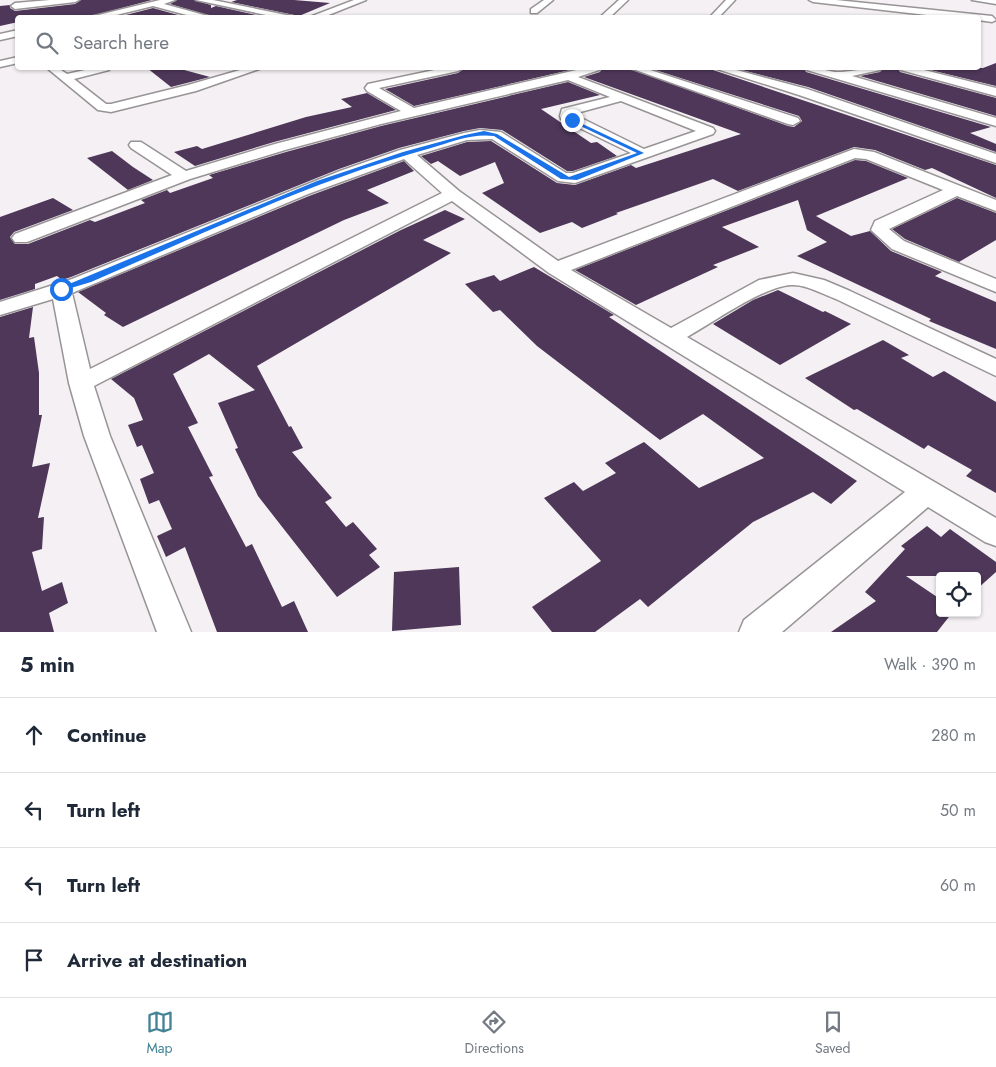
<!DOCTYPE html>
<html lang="en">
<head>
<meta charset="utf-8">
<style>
  body { margin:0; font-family:Jost,sans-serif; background:#f6f6f7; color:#1f2937 }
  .controls { position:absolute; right:15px; bottom:15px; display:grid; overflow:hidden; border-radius:5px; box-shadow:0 1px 4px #0004 }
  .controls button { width:45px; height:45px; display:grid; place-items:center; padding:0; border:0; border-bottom:1px solid #e0e1e3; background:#fff; color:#1f2937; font:25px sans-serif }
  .stop { position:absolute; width:15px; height:15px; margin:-11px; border:4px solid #1a73e8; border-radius:50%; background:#fff }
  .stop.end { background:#1a73e8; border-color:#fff; box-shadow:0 1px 5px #0008 }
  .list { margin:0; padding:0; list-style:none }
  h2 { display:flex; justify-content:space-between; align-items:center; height:65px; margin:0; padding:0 20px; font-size:21px }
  h2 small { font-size:16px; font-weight:400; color:#747a83 }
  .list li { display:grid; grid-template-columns:32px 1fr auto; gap:15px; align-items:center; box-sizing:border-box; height:75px; padding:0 20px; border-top:1px solid #e0e1e3 }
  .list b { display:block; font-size:19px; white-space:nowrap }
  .list em { font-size:16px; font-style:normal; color:#747a83 }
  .icon { flex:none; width:28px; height:28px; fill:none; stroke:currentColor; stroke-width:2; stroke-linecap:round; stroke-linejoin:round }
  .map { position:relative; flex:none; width:996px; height:632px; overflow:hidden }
  .search { position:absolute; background:#fff; box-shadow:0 1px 4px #0004; left:15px; right:15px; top:15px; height:55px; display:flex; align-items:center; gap:12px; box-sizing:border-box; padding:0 18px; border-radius:5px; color:#747a83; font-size:19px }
  .sheet { height:365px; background:#fff }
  nav { display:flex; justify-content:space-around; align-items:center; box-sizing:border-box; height:70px; border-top:1px solid #e0e1e3; background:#fff; font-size:14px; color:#747a83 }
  nav a { display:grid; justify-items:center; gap:2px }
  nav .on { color:#428395 }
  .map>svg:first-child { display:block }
  .building { fill:#4e3759 }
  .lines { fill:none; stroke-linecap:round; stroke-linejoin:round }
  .minor-casing { stroke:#989496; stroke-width:3 }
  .minor { fill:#fff; fill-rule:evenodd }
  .route { fill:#1a73e8 }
</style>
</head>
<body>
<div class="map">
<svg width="996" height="632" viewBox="0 0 996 632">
  <rect width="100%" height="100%" fill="#f4f0f3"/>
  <g class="building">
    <path d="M81,0h71l-68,18h-66v4l-18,4v-20l10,-1v3l5,3 60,-7z"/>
    <path d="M177,0h17l17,5v3l5,-2 53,12h-52l-47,-14z"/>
    <path d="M237,0h57l36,3 -31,13 -68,-14z"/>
    <path d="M153,8l36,10h-75z"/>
    <path d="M996,63v23l-74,-18h61z"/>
    <path d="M147,68h30l33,9 -39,10z"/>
    <path d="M465,68h114l-165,38 -29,-17 73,-16z"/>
    <path d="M602,68h26l160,58 6,1 8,-6 -3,-5 -150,-48h63l1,2 283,95v33l-64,-30 -7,2 -50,-20 -21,-3 -116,44 -25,-12 -97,34 2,1 -36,14 -10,-6 -32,11 -58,-40 22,-10 -9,-21 -35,14 -22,-15 -7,3 -10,-8 46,-14 24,-1 66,42 18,2 56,-20 5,3 105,-34 -157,-57 16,-5z"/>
    <path d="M734,68h70l2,4 185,55 -21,6 26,11v8l-188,-65z"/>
    <path d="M883,68h15l2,4 96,26v18l-136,-40 20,-4z"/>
    <path d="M568,82l32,13 -59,14 50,34 6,-1 20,14 -44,15h-6l-65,-41 -22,-2 -16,3 -65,17 -60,21 -268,108 -9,3 -5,-4 -22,8v5l-35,11v-83l53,-19 20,12 -59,22 -4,5 5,7h13l62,-24 5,2 50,-19 -4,-3 26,-10 3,3 43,-15 -4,-3 77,-23 95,-26z"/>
    <path d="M367,93l29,17 -122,32 -79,24 -21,-14 23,-6 5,3 104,-32 46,-10 -11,-8z"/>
    <path d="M112,151l21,16 20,13 -25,10 -41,-32z"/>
    <path d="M855,160l11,1 42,17 -92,38 35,20 19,-5 21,20 51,21 -7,4 61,26v47l-67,-28 2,-2 -134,-63 30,-14 -20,-12 -9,-30 -76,27 37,20 -46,18 5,2 -82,38 -61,-35z"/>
    <path d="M404,161l10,10 -47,19 22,13 -45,17 -221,107 -19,-12 2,-2 -28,-21 231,-96z"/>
    <path d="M957,198l39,15v27l-37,22 -54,-23 -13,-10z"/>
    <path d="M445,210l20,9 -42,21 28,13 -194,113 32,61 2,-1 12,22 -11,4 40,46 -7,4 21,25 7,-5 24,27 -8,6 11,12 -43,30 -79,-101 -23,-47 3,-1 -20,-45 37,-13 -46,-36 -36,20 25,49 -10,4 25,49 -4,1 37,70 6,-3 30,63 12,-6 14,31h-91l-32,-85 -19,10 -9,-21 15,-7 -13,-29 -10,4 -9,-25 14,-6 -12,-28 -5,2 -9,-22 15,-5 -9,-22 -23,-19 290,-149z"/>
    <path d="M534,267l80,48 -5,2 248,164 -26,23 -18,-12 -60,30 -105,85 -8,-8 -45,33h-43l-20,-25 69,-46 -57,-63 30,-16 9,9 33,-18 -11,-10 39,-21 55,46 65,-30 -61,-44 -43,26 -123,-94 -37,-36 -7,2 -28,-28 29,-9 6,6z"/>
    <path d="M778,290l45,22 2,-1 26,13 -71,41 -67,-41 40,-24z"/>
    <path d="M33,307l-4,31 5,-1 5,36v42h3l-10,52 18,-4 -12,55 6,-1 -2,32 -10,3 10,39 20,-9 6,21 -19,10 5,19h-54v-315z"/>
    <path d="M883,340l26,15 -8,3 32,19 11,-6 52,31v91l-30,-17 6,-6 -44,-25 -4,4 -67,-40 -3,1 -49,-32z"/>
    <path d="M927,526l14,11 9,-8 46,33v10l-19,17v-13h-71l34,23v14h12l-15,19h-106l45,-31 -11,-9 40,-43 -4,-3z"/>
    <path d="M459,567l2,58 -69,6 2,-59z"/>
  </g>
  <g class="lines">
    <defs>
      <g id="minor">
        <path d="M50,0h29l-4,2 -60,7 -4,-3 4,-3z"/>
        <path d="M160,0h15l-11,4 51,14h-17l-45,-12 -49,12h-18z"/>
        <path d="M196,0h17l88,18h-21z"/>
        <path d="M354,0h12l-45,18h-14z"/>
        <path d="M544,0h9l-16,13h-6v-4z"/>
        <path d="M619,0h9l-19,18h-10z"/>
        <path d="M726,0h9l-17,18h-9z"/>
        <path d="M809,0h27l156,16 4,4 -4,2 -14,-2v-2h-25l-140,-16z"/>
        <path d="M972,0h24v4z"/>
        <path d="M18,30v6l-18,4v-6z"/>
        <path d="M18,57v6l-18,4v-6z"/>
        <path d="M47,68h11l9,6 27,-6h16l-1,2 -35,9 32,25h5l77,-19 59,-17h15l-66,23 -85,21 -13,-2z"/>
        <path d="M444,68h19l-5,3 -79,17 35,20 171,-40h15l-1,2 -21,7 135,51 2,3 -2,3 -138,49 -17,-2 -66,-42 -25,1 -50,15 42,36 99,70 296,-112 20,3 122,48v11l-39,-15 -68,33 15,12 92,38v13l-104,-43 -21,-19 4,-9 68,-31 -77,-31 -11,-1 -284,112 100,58 88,-48 34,-7 31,7 26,11 146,68v17l-160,-77c-14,-5 -30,-15 -45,-14 -29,2 -77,37 -104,52l309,181v28l-11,-4 -57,-35 -146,125h-43l5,-12 161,-128 -356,-219 -97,-72 -358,185 16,50 81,196h-34l-73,-196 -15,-53 -16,-84 -53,16v-13l72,-23 268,-108 60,-21 64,-17 16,-3 21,2 65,41h7l58,-20 -70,-34 -1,-3 2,-7 48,-12 -42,-17 -187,44 -96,26 -95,29 -163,63h-12l-3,-4 3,-4 157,-59 -41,-27 -2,-3 2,-3h10l45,29 89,-27 126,-33 -34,-20 -2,-3 3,-4zM621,101l75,30 -52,18 -71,-35zM404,159l38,34 -352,176 -18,-76 236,-99z"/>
        <path d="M630,68h14l154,50 2,3 -7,4 -5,-1z"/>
        <path d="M714,68h15l78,21 189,65v9l-197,-68z"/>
        <path d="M806,68c12,-2 24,5 35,4 14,-1 26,-4 40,-4l-1,2 -28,6 144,42v8l-189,-56z"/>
        <path d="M900,68h16l80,20v8l-95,-26z"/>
      </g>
    </defs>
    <use href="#minor" class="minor-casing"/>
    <use href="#minor" class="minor"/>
  </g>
  <path class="route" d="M570,118l74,35 -67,27 -16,-1 -67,-43c-21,-3 -43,6 -63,12 -117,32 -228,86 -340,134l-30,9 -4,-2 260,-108 86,-29 62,-17 19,-4 13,3 72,43 68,-24 -67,-32z"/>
</svg>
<div class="controls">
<button><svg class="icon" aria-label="locate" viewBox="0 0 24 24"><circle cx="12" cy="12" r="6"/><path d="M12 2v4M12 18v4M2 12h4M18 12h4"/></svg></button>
</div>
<div class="stop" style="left:61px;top:289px"></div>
<div class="stop end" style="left:572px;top:120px"></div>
<div class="search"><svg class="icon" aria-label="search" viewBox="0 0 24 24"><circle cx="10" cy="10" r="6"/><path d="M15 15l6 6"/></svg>Search here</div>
</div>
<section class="sheet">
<h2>5 min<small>Walk · 390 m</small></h2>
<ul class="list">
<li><svg class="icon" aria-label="ahead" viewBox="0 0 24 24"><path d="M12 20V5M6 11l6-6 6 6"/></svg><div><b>Continue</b></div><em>280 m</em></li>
<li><svg class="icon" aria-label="left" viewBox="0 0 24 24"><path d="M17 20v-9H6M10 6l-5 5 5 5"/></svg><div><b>Turn left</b></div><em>50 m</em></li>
<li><svg class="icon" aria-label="left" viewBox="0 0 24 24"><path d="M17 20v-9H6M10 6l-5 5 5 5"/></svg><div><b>Turn left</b></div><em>60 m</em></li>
<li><svg class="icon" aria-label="arrive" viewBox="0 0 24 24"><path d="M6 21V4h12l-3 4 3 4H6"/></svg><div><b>Arrive at destination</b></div></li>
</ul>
</section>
<nav>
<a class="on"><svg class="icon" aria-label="map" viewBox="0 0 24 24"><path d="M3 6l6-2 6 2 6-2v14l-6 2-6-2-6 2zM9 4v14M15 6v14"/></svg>Map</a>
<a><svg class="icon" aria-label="directions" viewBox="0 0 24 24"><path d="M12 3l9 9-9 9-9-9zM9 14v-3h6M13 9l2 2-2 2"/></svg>Directions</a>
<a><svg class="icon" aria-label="saved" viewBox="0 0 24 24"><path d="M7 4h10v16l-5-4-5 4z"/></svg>Saved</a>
</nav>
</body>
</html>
